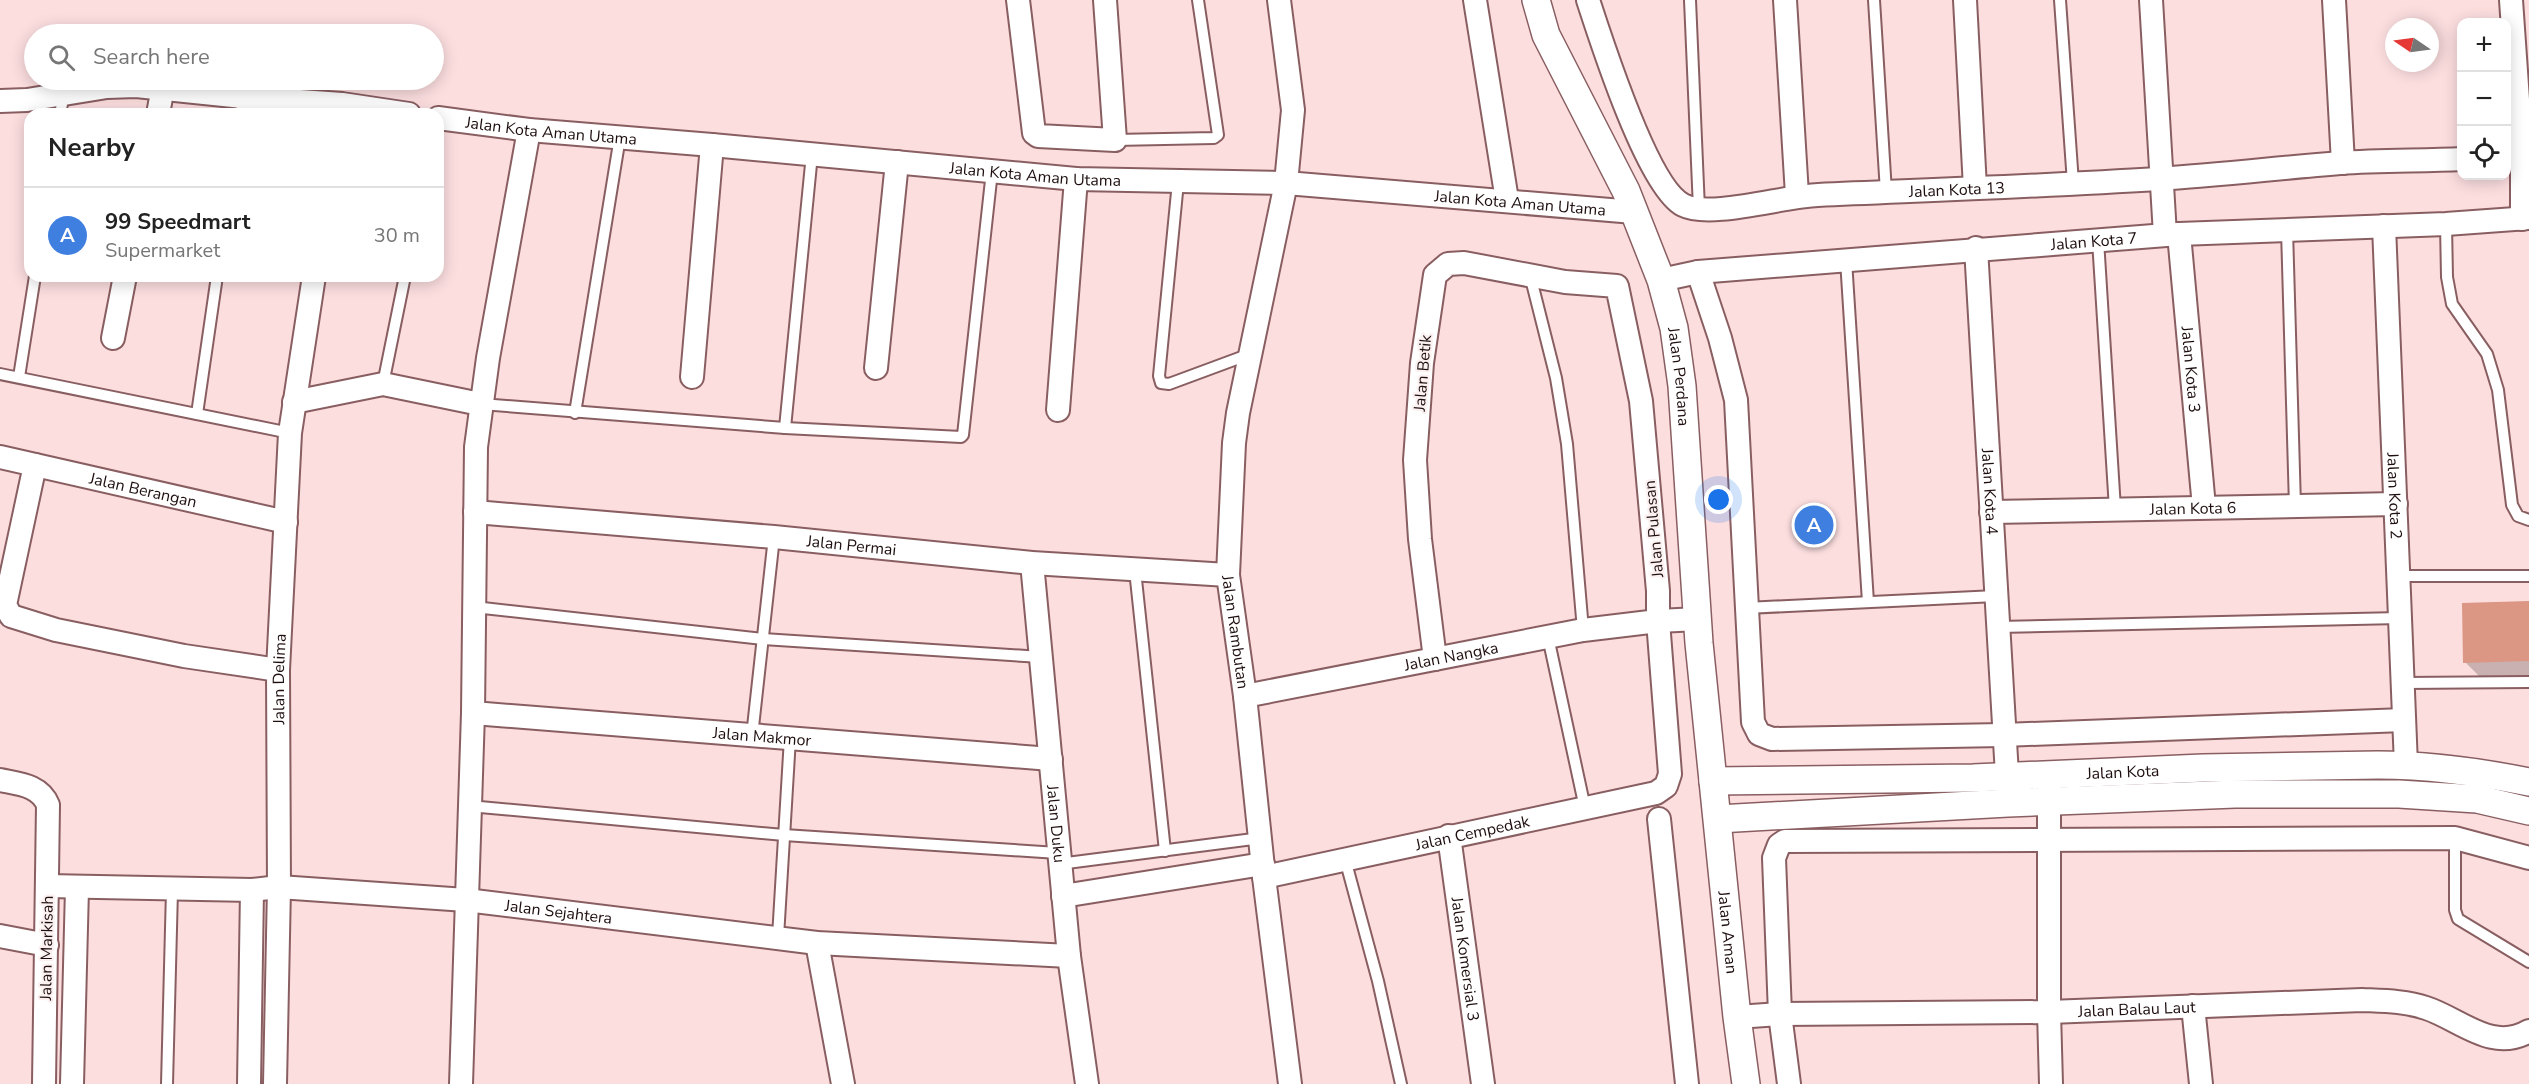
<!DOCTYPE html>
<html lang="en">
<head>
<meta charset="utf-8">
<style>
  body { margin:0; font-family:"Nunito Sans",sans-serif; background:#f2f2f2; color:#222 }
  .controls { position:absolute; right:18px; top:18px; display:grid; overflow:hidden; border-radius:12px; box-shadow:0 3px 15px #0003 }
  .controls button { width:54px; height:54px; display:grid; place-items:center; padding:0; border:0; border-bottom:2px solid #e0e0e0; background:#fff; color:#222; font:30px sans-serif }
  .compass { position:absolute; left:2385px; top:18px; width:54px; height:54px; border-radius:50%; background:#fff; box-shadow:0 3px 15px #0003; rotate:283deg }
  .you { position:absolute; left:1719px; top:500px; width:21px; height:21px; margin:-15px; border:4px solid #fff; border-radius:50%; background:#1a73e8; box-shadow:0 0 0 9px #1a73e833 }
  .badge { display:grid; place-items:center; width:39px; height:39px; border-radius:50%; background:#0b8043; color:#fff; font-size:20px; font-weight:700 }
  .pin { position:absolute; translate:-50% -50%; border:3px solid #fff; box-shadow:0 2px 6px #0006 }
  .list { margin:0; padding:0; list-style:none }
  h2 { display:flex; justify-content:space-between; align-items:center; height:78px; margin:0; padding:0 24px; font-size:26px }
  h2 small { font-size:20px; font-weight:400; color:#767676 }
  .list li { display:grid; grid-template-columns:39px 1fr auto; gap:18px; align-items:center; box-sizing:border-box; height:96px; padding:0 24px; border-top:2px solid #e0e0e0 }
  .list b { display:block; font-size:22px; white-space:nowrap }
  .list p { margin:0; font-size:20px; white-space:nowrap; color:#767676 }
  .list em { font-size:20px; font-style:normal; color:#767676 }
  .icon { flex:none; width:33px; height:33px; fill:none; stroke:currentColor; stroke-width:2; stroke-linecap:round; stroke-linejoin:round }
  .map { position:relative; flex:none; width:2529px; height:1084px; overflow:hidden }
  .search { position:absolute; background:#fff; box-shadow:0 3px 15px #0003; left:24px; top:24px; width:420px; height:66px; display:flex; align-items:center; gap:15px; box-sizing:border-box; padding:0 21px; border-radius:33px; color:#767676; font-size:22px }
  .panel { position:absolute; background:#fff; box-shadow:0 3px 15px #0003; left:24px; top:108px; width:420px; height:174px; border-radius:18px }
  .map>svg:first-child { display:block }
  .shadow { fill:#0003 }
  .building { fill:#db9684 }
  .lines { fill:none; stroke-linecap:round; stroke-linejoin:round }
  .service-casing { stroke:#895e61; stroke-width:14 }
  .minor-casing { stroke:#895e61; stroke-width:26 }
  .tertiary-casing { stroke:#895e61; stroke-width:30 }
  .service { stroke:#fff; stroke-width:10 }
  .minor { stroke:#fff; stroke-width:22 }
  .tertiary { stroke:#fff; stroke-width:27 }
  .labels { text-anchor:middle; stroke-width:4.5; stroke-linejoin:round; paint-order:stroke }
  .street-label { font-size:16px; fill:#1e0e0f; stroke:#fbf1f1 }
</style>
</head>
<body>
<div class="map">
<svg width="2529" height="1084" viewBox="0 0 2529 1084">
  <rect width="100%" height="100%" fill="#fcdedf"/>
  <path class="shadow" d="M2529,603v76l-46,1 -18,-18z"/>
  <path class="building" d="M2529,601v60l-66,2 -1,-60z"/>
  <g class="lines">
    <defs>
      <g id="service">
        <path d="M1690,0l9,209"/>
        <path d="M1874,0l12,192"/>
        <path d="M2060,0l13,183"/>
        <path d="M60,114l4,-20"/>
        <path d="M241,114l2,-17"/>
        <path d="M1115,140l99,-2 4,-3 -20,-135"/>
        <path d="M1178,182l-19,194 2,7 8,1 81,-30"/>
        <path d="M2446,224l1,53 5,27 35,50 11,36 14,115 6,11 11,4"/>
        <path d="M2287,230l8,276"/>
        <path d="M2098,240l17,269"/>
        <path d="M1846,260l22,342"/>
        <path d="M1530,275l26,103 11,66 16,186"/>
        <path d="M0,374l290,59"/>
        <path d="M19,377l16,-101"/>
        <path d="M383,384l22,-108"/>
        <path d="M481,404l304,24 176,9 2,-2 29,-264"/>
        <path d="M575,413l45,-276"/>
        <path d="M197,414l20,-138"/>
        <path d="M785,428l27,-274"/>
        <path d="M1135,570l30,281"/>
        <path d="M2399,576h130"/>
        <path d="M474,607l289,32 278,18"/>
        <path d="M1746,608l250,-12"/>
        <path d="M1998,627l402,-9"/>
        <path d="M1548,637l37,171"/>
        <path d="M2403,683l126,-1"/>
        <path d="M752,736l22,-199"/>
        <path d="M469,806l315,29 274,18"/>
        <path d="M2455,838v72l3,9 71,43"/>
        <path d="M1345,859l33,122 23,103"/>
        <path d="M1059,864l202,-26"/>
        <path d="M778,937l12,-199"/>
        <path d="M167,1084l5,-194"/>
      </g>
      <g id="minor">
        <path d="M1018,0l16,133 4,3 77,4 -10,-140"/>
        <path id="s1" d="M1279,0l14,110 -7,73 -48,230 -4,30 -6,132 17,121 19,181 26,207"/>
        <path d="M1475,0l32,200"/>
        <path id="s2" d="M1588,0c13,40 60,187 95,205 27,14 101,-9 135,-10 113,-5 226,-9 340,-16 60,-4 121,-11 182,-16 40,-3 81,-2 122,-4"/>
        <path d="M1785,0l12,195"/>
        <path d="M1965,0l10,188"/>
        <path d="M2151,0l14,235"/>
        <path d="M2334,0l9,163"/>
        <path d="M2511,0l11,157v62"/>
        <path d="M0,101l27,-1 80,-13 29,-1 107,11 99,7 67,10"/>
        <path d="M158,114l5,-27"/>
        <path id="s3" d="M438,118l91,12 183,15 364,34 210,4 348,29"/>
        <path id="s4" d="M2384,226l22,539"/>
        <path id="s5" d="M2179,234l25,273"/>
        <path id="s6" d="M1976,248l32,544"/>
        <path d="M1698,272l22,66 16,62 17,322 6,12 13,5 231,-4 401,-15"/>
        <path id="s7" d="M1661,280l37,-8 481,-38 267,-10 83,-6"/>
        <path d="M113,338l12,-62"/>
        <path d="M876,368l21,-206"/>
        <path d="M692,377l20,-232"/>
        <path d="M294,402l89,-18 97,20"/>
        <path d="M1058,410l18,-231"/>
        <path id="s8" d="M0,457l286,65"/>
        <path d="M35,465l-30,140 6,11 45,14 128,26 94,14"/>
        <path id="s9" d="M475,512l299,25 258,26 196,12"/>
        <path id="s10" d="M1991,512l405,-8"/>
        <path id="s11" d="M1032,563l37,393 18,128"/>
        <path id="s12" d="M1245,696l338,-66 75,-9 40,-2"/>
        <path id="s13" d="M473,713l578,46"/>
        <path d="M0,780c19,4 40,5 48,25l-4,279"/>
        <path d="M2049,786v226l2,72"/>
        <path d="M1659,819l28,265"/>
        <path id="s14" d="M1449,836l34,248"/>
        <path id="s15" d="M1264,877l392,-84 10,-7 4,-12 -12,-153v-30l-17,-190 -24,-115 -52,-4 -101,-19 -16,1 -13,11 -13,88 -7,97 5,79 15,120"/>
        <path id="s16" d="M47,886l205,4 27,-3 187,13 351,43 252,13"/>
        <path d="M1063,896l200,-32"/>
        <path d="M0,936l47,9"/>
        <path d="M817,943l26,141"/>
        <path d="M2193,1006l8,78"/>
        <path id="s17" d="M1737,1017l43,-3 269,-2 313,-12c21,1 43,1 64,8 34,11 66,45 103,23"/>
        <path d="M72,1084l5,-196"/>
        <path d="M249,1084l3,-194"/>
        <path id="s18" d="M275,1084l4,-197 -1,-217 12,-237 24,-157"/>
        <path d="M461,1084l12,-371 3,-266 12,-89 41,-228"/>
        <path d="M1789,1084l-9,-70 -6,-156 5,-13 6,-4 670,-3 74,20"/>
      </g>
      <g id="tertiary">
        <path id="s19" d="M1536,0l10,35 80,156 35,89 13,48 8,58 17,257 38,374 9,67"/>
        <path id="s20" d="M1713,781l260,-3 230,-10 175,-3c51,0 101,7 151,17"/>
        <path d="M1718,819l290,-16 227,-9h164l78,5 52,12"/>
      </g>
    </defs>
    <use href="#service" class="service-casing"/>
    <use href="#minor" class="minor-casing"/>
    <use href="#tertiary" class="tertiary-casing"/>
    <use href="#service" class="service"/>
    <use href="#minor" class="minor"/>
    <use href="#tertiary" class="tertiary"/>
  </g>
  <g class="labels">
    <g class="street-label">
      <text dy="6" stroke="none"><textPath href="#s3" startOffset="114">Jalan Kota Aman Utama</textPath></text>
      <text dy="6" stroke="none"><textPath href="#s3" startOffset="600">Jalan Kota Aman Utama</textPath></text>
      <text dy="6" stroke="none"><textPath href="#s2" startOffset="504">Jalan Kota 13</textPath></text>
      <text dy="6" stroke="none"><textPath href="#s3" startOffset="1086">Jalan Kota Aman Utama</textPath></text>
      <text dy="6" stroke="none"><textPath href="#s7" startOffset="435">Jalan Kota 7</textPath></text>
      <text dy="6" stroke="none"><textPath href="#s5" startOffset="136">Jalan Kota 3</textPath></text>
      <text transform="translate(1422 373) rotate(-85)" y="6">Jalan Betik</text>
      <text dy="6" stroke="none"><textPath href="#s19" startOffset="406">Jalan Perdana</textPath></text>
      <text dy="6" stroke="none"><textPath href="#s8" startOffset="147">Jalan Berangan</textPath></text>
      <text dy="6" stroke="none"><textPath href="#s6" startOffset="244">Jalan Kota 4</textPath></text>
      <text dy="6" stroke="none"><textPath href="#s4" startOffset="270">Jalan Kota 2</textPath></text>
      <text dy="6" stroke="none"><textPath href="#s10" startOffset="202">Jalan Kota 6</textPath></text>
      <text transform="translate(1653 529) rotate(-95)" y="6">Jalan Pulasan</text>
      <text dy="6" stroke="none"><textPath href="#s9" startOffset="378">Jalan Permai</textPath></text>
      <text dy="6" stroke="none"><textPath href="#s1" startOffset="639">Jalan Rambutan</textPath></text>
      <text dy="6" stroke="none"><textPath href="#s12" startOffset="210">Jalan Nangka</textPath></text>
      <text dy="6" stroke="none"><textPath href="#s18" startOffset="405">Jalan Delima</textPath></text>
      <text dy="6" stroke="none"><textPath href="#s13" startOffset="290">Jalan Makmor</textPath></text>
      <text dy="6" stroke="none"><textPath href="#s20" startOffset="410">Jalan Kota</textPath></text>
      <text dy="6" stroke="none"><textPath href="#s11" startOffset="262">Jalan Duku</textPath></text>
      <text dy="6" stroke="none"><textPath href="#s15" startOffset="213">Jalan Cempedak</textPath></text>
      <text dy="6" stroke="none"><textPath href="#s16" startOffset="513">Jalan Sejahtera</textPath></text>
      <text dy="6" stroke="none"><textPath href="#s19" startOffset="964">Jalan Aman</textPath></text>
      <text transform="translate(46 948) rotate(-89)" y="6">Jalan Markisah</text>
      <text dy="6" stroke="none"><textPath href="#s14" startOffset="124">Jalan Komersial 3</textPath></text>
      <text dy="6" stroke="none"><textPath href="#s17" startOffset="400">Jalan Balau Laut</textPath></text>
    </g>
  </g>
</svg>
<div class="controls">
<button>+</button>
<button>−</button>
<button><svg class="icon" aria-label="locate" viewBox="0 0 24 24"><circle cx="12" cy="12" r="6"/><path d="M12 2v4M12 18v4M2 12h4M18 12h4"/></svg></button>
</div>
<svg class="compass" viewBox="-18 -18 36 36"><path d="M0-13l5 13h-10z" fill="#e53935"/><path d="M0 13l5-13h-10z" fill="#767676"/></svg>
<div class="you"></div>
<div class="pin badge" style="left:1814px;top:525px;background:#3f7fe0">A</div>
<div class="search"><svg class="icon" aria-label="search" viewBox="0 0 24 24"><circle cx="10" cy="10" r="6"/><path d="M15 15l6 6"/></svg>Search here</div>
<section class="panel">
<h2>Nearby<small></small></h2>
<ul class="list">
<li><span class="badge" style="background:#3f7fe0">A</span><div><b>99 Speedmart</b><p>Supermarket</p></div><em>30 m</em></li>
</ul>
</section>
</div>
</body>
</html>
